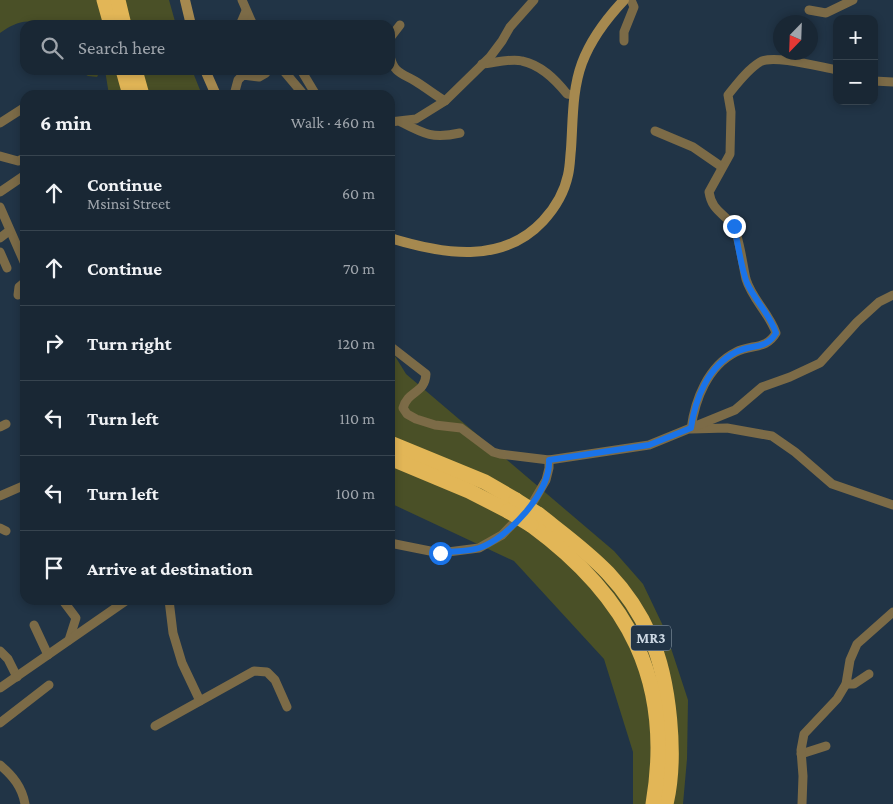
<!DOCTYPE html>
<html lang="en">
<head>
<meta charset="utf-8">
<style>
  body { margin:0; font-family:"Crimson Pro",serif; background:#222f3c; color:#f1f3f6 }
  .controls { position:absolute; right:15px; top:15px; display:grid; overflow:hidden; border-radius:10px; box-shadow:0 2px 8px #0003 }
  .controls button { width:45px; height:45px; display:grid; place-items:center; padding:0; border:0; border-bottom:1px solid #37444f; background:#192734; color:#f1f3f6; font:25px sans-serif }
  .compass { position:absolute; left:773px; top:15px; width:45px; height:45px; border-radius:50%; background:#192734; box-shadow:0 2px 8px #0003; rotate:203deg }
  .stop { position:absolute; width:15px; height:15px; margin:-11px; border:4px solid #1a73e8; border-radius:50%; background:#fff }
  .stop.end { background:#1a73e8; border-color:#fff; box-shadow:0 1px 5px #0008 }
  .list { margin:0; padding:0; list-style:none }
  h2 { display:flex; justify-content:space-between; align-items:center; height:65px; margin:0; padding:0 20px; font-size:21px }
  h2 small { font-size:16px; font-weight:400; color:#9fa5ac }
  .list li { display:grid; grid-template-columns:32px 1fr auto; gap:15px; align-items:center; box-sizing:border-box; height:75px; padding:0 20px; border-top:1px solid #37444f }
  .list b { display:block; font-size:19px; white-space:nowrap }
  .list p { margin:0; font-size:16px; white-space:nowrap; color:#9fa5ac }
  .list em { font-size:16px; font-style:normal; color:#9fa5ac }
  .icon { flex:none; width:28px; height:28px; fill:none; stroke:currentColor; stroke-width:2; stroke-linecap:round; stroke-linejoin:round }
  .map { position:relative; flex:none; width:893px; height:804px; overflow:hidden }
  .search { position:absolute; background:#192734; box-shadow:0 2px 8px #0003; left:20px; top:20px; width:375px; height:55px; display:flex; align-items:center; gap:12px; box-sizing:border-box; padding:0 18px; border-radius:15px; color:#9fa5ac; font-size:19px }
  .panel { position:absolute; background:#192734; box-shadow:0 2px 8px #0003; left:20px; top:90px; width:375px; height:515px; border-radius:15px }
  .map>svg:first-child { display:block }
  .green { fill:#4a5027 }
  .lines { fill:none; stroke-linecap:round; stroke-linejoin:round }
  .minor { stroke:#7c6b47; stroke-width:9 }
  .secondary { stroke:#a6894f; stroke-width:10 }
  .motorway { stroke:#e2b657; stroke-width:15 }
  .motorway-bridge { stroke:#e2b657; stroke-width:15 }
  .route { stroke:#1a73e8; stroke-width:6 }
  .labels { text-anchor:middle; stroke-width:5; stroke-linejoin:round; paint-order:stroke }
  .shield { fill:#213446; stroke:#99a7b4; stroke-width:1 }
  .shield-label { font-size:15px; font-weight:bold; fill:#ccd8e3 }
</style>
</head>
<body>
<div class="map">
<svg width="893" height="804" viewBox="0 0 893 804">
  <rect width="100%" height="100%" fill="#213446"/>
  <g class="green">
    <path d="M0,0h169l7,25h-135c-15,-8 -28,-1 -41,8z"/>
    <path d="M78,70h23l-4,7 -9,-1z"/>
    <path d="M105,70h87l10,25h-93z"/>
    <path d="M390,348l16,26 208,177 29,33 22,46 23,70 -1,59 -4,45h-50v-52l-29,-93 -90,-98 -124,-58z"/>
  </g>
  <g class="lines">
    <g class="minor">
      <path d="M242,0l11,25"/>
      <path d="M809,10l17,3 27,-13"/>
      <path d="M240,25l6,-14"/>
      <path d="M390,38l10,-13"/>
      <path d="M624,41v-9l10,-25 -3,-7"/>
      <path d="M390,56c4,17 11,17 25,25 10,6 20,14 30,20"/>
      <path d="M482,64c12,-1 29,-6 40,-3 19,4 33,18 45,33l7,1"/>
      <path d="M283,70l21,25"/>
      <path d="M301,70l15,25"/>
      <path d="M837,70c-17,-3 -64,-16 -77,-8 -13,8 -23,22 -32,33l3,17 -1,42 -21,38c3,19 14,20 24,34 6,8 10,41 13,53 6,20 23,34 30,54 -10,17 -24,11 -40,19 -28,14 -41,47 -45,77l36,-1 45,8 23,16 37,32 61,21"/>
      <path d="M874,81l19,1"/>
      <path d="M234,95l4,-15 5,-5 16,2 7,-4v-3"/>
      <path d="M390,122l26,-3 29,-18 45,-44 12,-16 8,-14 24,-27"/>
      <path d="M401,122c23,12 32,17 59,11"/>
      <path d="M0,123l25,-16"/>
      <path d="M655,131l38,16 29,20"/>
      <path d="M0,156l18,5 7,-3"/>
      <path d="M0,192l25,-17"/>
      <path d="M0,207l25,57"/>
      <path d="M0,238l9,-7"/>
      <path d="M0,252l7,16"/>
      <path d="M18,295l1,-8 6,-5"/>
      <path d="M390,346l36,28c-1,20 -18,16 -23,34l4,6 9,5 19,6 26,3 32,24 7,2 49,6 100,-15 86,-35 27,-23 28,-10 30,-14 37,-41 22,-20 14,-7"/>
      <path d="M0,427l6,-3"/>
      <path d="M0,496l25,-11"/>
      <path d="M0,528l6,3"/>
      <path d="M390,543l50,10 39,-5 23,-13 30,-31 14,-24 3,-12v-8"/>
      <path d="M169,600l4,33 9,30 18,38"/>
      <path d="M64,602l12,16 -7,22"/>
      <path d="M34,625l14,30"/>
      <path d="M0,651l8,8 9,18"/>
      <path d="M846,684h8l15,-10"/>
      <path d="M0,688l127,-88"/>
      <path d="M0,723l49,-38"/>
      <path d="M155,726l99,-55 13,1 8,8 12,27"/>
      <path d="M801,754l25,-8"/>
      <path d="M0,765c13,11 22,22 25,39"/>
      <path d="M802,804l1,-28 -2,-26 3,-16 33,-35 9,-15 4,-24 7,-16 36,-32"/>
    </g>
    <g class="secondary">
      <path d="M185,0l6,25"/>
      <path d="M205,70l11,25"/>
      <path d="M390,238c52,16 112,27 153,-17 12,-13 21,-27 25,-46 2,-8 2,-17 3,-26 2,-29 1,-59 11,-86 9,-24 25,-45 42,-63"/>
    </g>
    <g class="motorway">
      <path d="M104,0l7,25"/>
      <path d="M118,0l6,25"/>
      <path d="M123,70l7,25"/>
      <path d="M135,70l7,25"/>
      <path d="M390,443l95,39 31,18"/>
      <path d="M390,458l79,33 39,20"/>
      <path d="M538,514c24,19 49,37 70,59 17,18 32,40 42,63 20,44 27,122 16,168"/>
      <path d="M531,525c98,72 143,156 122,279"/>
    </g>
    <g class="motorway-bridge">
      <path d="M516,500l22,14"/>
      <path d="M508,511l23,14"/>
    </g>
  </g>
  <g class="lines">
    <path class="route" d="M440,553c12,-2 27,-1 39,-5 29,-10 72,-56 70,-88l100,-15 42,-17c4,-29 17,-62 45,-76 16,-8 30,-2 40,-19 -6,-19 -21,-32 -29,-50 -6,-15 -9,-40 -13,-57"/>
  </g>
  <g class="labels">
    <rect class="shield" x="631" y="625.5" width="40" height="25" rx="4"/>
    <g class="shield-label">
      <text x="651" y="643">MR3</text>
    </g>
  </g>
</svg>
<div class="controls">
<button>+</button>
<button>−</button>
</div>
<svg class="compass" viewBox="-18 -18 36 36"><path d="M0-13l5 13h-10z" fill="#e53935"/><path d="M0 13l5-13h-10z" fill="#9fa5ac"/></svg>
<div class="stop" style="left:440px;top:553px"></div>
<div class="stop end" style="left:734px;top:226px"></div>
<div class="search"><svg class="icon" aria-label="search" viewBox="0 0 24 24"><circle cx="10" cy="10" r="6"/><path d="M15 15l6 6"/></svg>Search here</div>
<section class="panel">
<h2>6 min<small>Walk · 460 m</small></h2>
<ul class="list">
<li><svg class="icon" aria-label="ahead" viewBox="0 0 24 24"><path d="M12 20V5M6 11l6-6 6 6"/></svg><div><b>Continue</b><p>Msinsi Street</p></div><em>60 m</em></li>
<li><svg class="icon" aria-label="ahead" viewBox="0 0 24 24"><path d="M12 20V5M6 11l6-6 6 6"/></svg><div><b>Continue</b></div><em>70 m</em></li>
<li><svg class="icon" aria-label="right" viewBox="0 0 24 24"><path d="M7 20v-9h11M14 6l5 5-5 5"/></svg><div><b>Turn right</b></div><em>120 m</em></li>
<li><svg class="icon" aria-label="left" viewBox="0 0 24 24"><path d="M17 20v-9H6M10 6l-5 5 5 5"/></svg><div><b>Turn left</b></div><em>110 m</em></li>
<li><svg class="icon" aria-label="left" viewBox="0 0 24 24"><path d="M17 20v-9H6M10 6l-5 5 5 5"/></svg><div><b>Turn left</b></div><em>100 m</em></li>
<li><svg class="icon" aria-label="arrive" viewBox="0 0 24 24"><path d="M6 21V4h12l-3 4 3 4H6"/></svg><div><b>Arrive at destination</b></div></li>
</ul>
</section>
</div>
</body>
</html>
